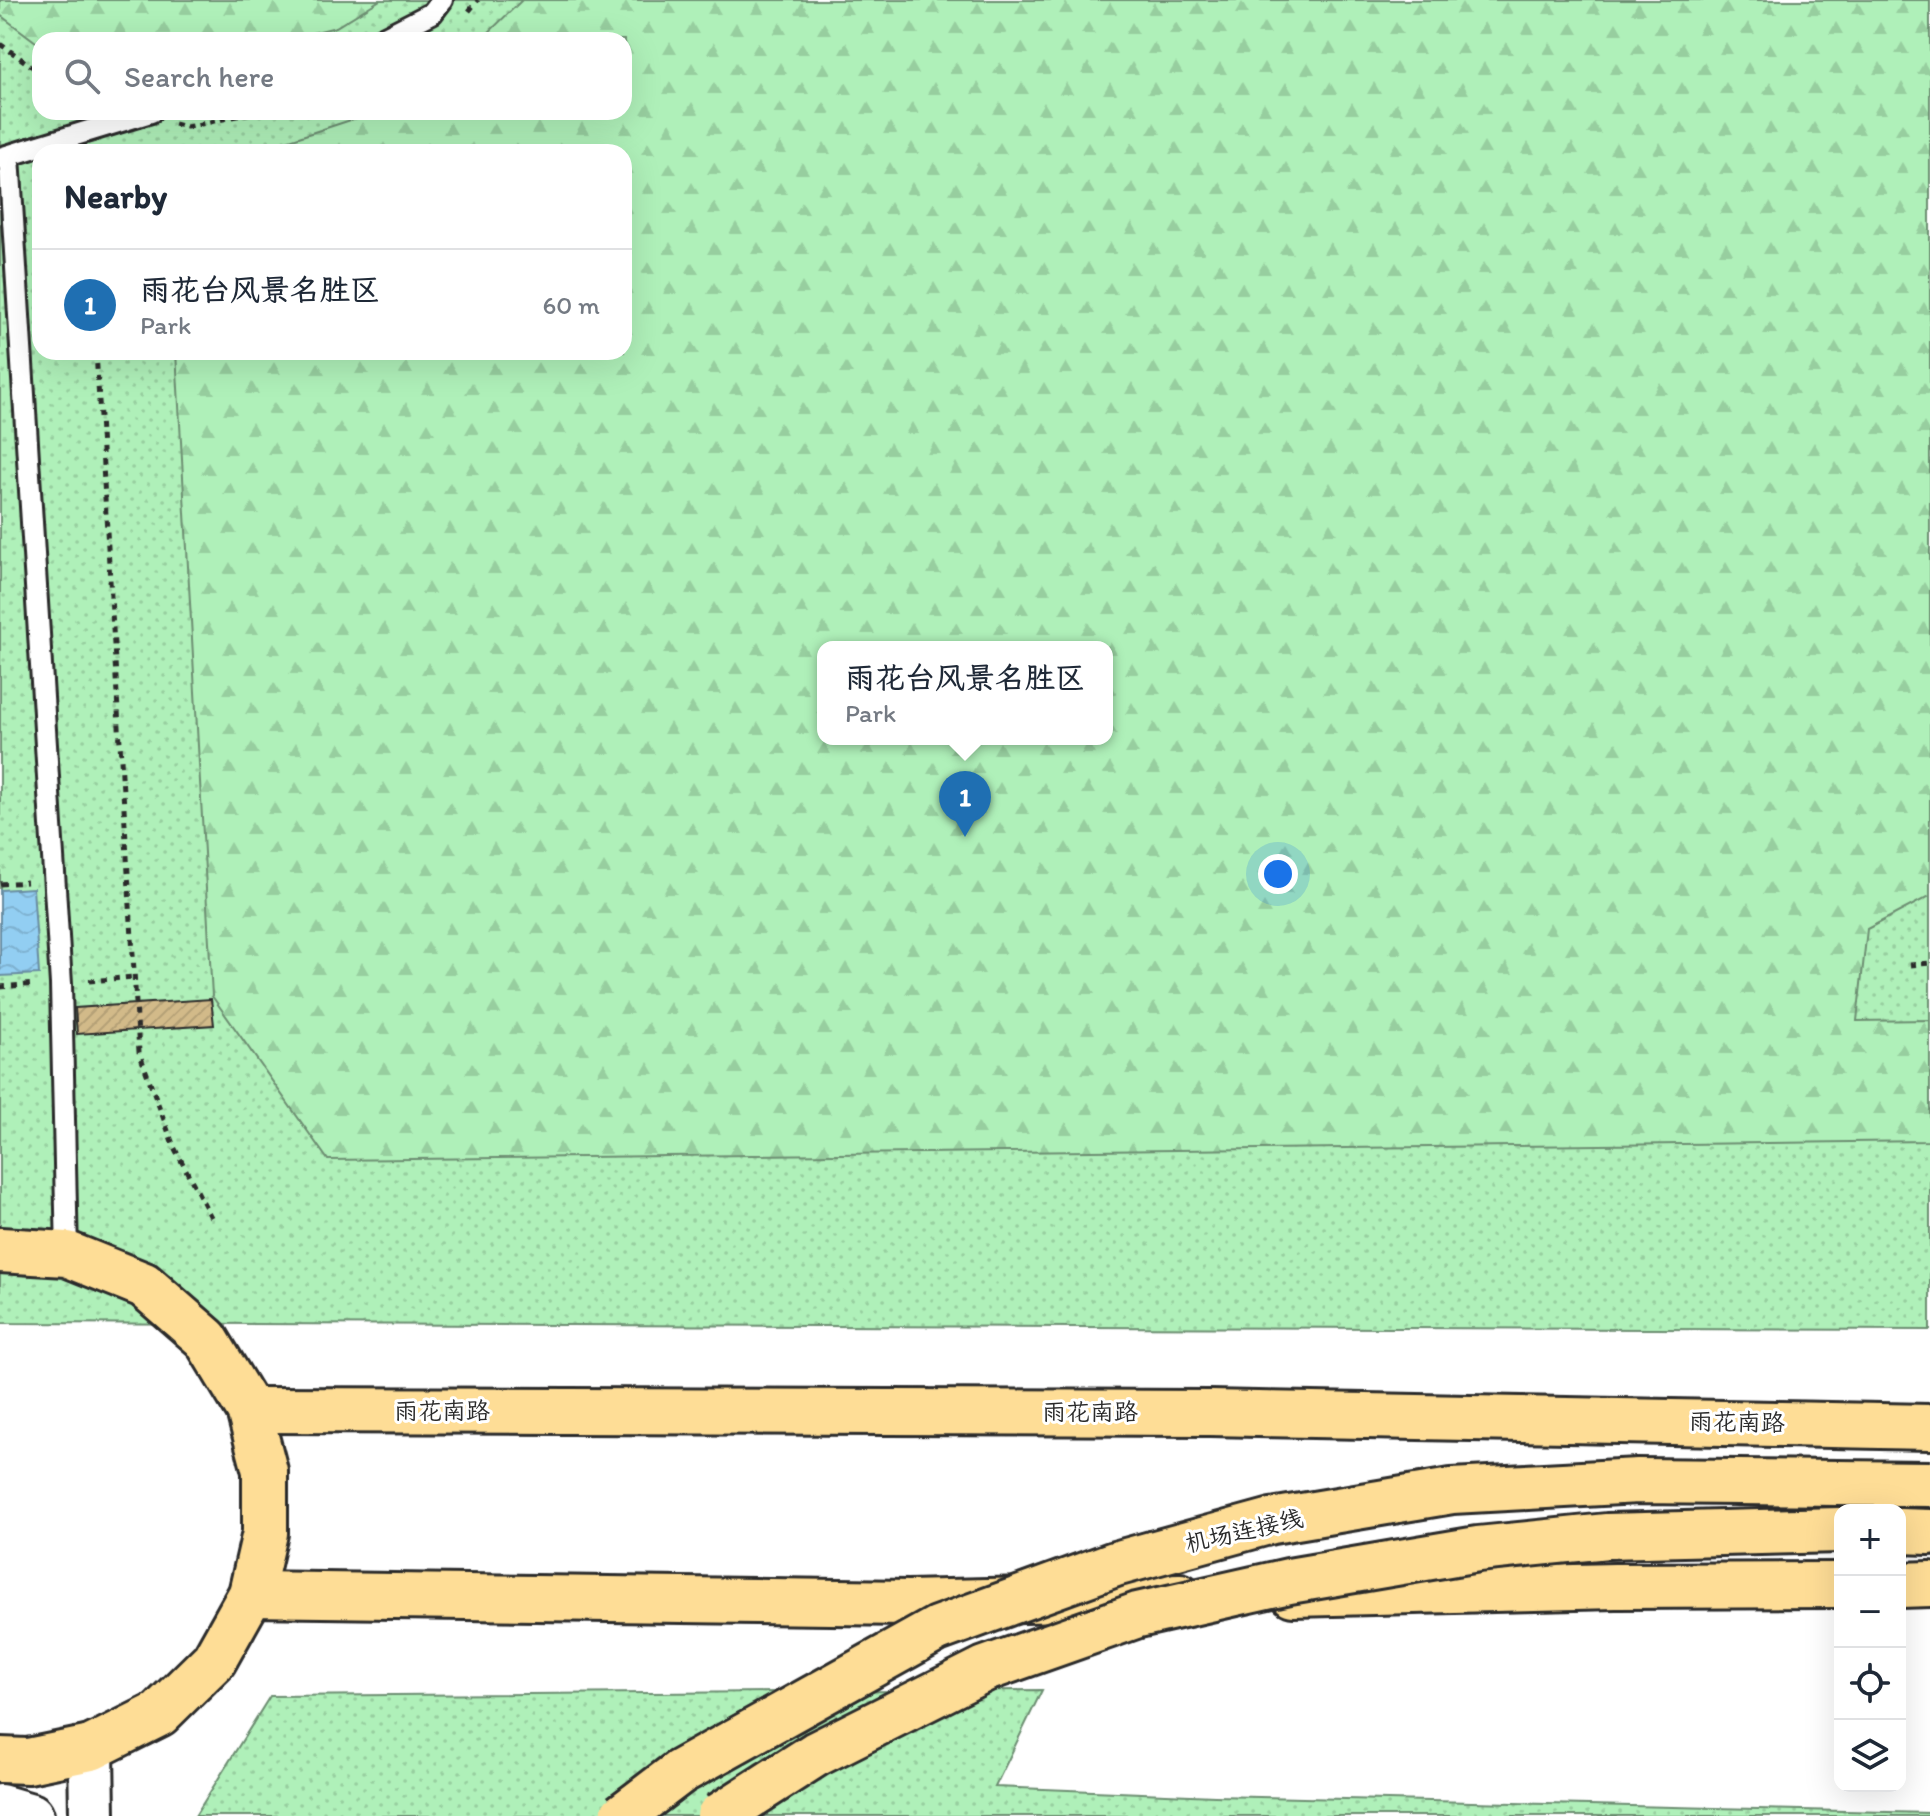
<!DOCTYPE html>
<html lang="en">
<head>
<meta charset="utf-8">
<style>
  body { margin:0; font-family:Itim,"LXGW WenKai TC",sans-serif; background:#f6f6f7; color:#1f2937 }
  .controls { position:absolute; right:24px; bottom:24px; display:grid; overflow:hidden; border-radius:16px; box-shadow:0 8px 32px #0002 }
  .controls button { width:72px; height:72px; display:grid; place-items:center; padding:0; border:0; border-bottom:2px solid #e0e1e3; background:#fff; color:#1f2937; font:40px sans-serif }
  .you { position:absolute; left:1278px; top:874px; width:28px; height:28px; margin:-20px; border:6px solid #fff; border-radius:50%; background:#1a73e8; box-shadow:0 0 0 12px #1a73e833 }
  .badge { display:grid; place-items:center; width:52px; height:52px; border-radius:50%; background:#1f6fb2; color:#fff; font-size:26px; font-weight:700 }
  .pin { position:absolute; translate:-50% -66px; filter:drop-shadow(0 2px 4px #0008) }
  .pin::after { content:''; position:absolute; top:42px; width:28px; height:24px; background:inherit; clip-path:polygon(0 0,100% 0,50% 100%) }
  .popup { position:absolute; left:817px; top:641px; width:296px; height:104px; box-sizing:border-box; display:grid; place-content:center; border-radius:16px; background:#fff; filter:drop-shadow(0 2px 6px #0005); font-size:26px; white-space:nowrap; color:#747a83 }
  .popup b { font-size:30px; color:#1f2937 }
  .popup::after { content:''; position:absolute; left:50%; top:100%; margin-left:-16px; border:16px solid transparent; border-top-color:#fff }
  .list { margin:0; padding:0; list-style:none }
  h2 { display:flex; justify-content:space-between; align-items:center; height:104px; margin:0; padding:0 32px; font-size:34px }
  h2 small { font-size:26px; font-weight:400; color:#747a83 }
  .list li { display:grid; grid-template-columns:52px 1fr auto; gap:24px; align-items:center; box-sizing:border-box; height:112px; padding:0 32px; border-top:2px solid #e0e1e3 }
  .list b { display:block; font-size:30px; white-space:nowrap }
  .list p { margin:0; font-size:26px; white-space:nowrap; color:#747a83 }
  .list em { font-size:26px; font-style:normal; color:#747a83 }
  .icon { flex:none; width:44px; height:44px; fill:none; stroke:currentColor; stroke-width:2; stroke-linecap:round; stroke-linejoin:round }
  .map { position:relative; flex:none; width:1930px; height:1816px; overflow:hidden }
  .search { position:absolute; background:#fff; box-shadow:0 8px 32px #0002; left:32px; top:32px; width:600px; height:88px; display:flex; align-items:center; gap:20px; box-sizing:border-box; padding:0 28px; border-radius:24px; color:#747a83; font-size:30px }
  .panel { position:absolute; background:#fff; box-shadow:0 8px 32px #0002; left:32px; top:144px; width:600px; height:216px; border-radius:24px }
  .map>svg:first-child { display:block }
  .green { fill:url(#green-dots); stroke:#6d8e72; stroke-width:2; fill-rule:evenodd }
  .forest { fill:url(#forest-firs); stroke:#6d8e72; stroke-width:2; fill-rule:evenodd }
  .water { fill:url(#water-waves); stroke:#698da2; stroke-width:2 }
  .building { fill:url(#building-hatch); stroke:#2b2b2b; stroke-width:2 }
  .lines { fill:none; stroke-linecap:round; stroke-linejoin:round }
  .lane-casing { stroke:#2b2b2b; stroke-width:26 }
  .secondary-casing { stroke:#2b2b2b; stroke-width:50 }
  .primary-casing { stroke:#2b2b2b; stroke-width:50 }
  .highway-casing { stroke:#2b2b2b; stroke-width:50 }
  .path { stroke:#2b2b2b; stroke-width:5; stroke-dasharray:6 6; stroke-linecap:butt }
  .lane { stroke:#fff; stroke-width:20 }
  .secondary { stroke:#fff; stroke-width:44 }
  .primary { stroke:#fedd96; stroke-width:44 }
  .highway { stroke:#fedd96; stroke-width:44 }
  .highway-bridge-casing { stroke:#2b2b2b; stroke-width:50; stroke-linecap:butt }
  .highway-bridge { stroke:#fedd96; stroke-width:44 }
  .labels { text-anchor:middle; stroke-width:6; stroke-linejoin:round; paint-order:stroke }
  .street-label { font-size:24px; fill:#2b2b2b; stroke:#fff }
</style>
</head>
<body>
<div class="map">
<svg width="1930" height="1816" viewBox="0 0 1930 1816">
  <defs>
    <pattern id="green-dots" width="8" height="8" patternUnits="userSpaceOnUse" patternTransform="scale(2)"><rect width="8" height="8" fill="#aff0b9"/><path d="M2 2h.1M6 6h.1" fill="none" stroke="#97ce9f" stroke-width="1.8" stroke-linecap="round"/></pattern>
    <pattern id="forest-firs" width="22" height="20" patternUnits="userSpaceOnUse" patternTransform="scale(2)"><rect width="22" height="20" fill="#aff0b9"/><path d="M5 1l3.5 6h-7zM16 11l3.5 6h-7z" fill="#97ce9f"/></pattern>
    <pattern id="water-waves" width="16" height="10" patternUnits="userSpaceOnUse" patternTransform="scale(2)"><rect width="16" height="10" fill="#92cef2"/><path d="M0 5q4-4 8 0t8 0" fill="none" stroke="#7eb1d0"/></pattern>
    <pattern id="building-hatch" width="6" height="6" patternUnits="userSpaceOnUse" patternTransform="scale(2)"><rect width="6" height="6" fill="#d2ba89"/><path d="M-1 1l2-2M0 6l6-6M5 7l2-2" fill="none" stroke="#b4a076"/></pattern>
  </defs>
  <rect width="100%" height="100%" fill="#fff"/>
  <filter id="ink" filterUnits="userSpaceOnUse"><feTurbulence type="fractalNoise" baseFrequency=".0125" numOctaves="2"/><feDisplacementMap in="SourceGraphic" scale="16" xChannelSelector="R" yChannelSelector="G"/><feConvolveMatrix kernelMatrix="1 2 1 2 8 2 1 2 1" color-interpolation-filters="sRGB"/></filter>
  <g filter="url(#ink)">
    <g class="green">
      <path d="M0,0h1930v1330l-1930,-7zM40,40h584v72h-584zM40,152h584v200h-584zM823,647h284v92h-284z"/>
      <path d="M1042,1690l-47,97 220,9 715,17v3h-1735l75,-120z"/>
    </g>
    <g class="forest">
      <path d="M0,0h380l-44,27 -52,13h-244v5l-40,-30z"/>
      <path d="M522,0h1408v896l-63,33 -10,92 73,-1v121l-1602,19 -116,-164 -36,-644h448v-200h-371l122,-40h249v-72h-143zM823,647h284v92h-284z"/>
    </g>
    <path class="water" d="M33,888l6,86 -39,2v-86z"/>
    <path class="building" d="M211,999l3,26 -137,9 -2,-26z"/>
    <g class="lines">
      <defs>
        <g id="lane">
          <path d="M379,40l53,-27 10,-13"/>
          <path d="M9,156l52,828 6,270"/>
          <path d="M0,158l151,-46"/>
        </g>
        <g id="secondary">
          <path d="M91,1748l1,68"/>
          <path d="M0,1807l31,9"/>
        </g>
        <g id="primary">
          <path d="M0,1250l67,4 77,31 62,54 43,71 16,61v62l-14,61 -37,66 -55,54 -68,34 -63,13 -28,-1"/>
          <path d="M249,1410l961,3 720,14"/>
          <path d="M1900,1585l30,-1"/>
          <path d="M251,1594l657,9 272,-7"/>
          <path d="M1293,1594l322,-8 225,-1"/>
        </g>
        <path id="highway" d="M1900,1531l30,1"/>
      </defs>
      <use href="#lane" class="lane-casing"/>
      <use href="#secondary" class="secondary-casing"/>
      <use href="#primary" class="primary-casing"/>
      <use href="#highway" class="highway-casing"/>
      <g class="path">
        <path d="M469,11l9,-11"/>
        <path d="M0,44l40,28"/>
        <path d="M174,124l13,3 69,-15"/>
        <path d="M96,352l43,700 35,95 39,74"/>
        <path d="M0,884l27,-2"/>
        <path d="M1910,965l20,-2"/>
        <path d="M89,981l45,-4"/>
        <path d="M0,987l35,-3"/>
      </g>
      <use href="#lane" class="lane"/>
      <use href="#secondary" class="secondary"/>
      <use href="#primary" class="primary"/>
      <use href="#highway" class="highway"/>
      <defs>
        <g id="highway-bridge">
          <path d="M622,1816l58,-44 257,-143 178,-65 157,-43 180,-30 186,-10 292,3"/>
          <path d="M719,1816l97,-62 169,-85 153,-54 151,-34 189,-32 129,-13 233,-6"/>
        </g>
      </defs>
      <use href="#highway-bridge" class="highway-bridge-casing"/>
      <use href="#highway-bridge" class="highway-bridge"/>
    </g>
  </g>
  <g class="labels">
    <g class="street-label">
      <text x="442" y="1419">雨花南路</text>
      <text x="1090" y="1420">雨花南路</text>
      <text transform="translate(1737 1422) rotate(1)" y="8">雨花南路</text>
      <text transform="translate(1244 1531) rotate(-13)" y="8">机场连接线</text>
    </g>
  </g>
</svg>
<div class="controls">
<button>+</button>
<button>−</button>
<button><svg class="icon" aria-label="locate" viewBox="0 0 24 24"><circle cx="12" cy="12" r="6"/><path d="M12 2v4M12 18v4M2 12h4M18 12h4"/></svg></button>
<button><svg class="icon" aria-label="layers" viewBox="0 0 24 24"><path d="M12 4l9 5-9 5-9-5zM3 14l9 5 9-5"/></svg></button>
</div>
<div class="you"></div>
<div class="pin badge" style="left:965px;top:837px">1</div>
<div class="popup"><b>雨花台风景名胜区</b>Park</div>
<div class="search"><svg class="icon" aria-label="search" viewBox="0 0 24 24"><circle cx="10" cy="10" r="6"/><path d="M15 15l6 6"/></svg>Search here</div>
<section class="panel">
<h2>Nearby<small></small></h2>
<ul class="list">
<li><span class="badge">1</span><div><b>雨花台风景名胜区</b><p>Park</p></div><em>60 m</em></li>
</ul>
</section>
</div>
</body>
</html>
